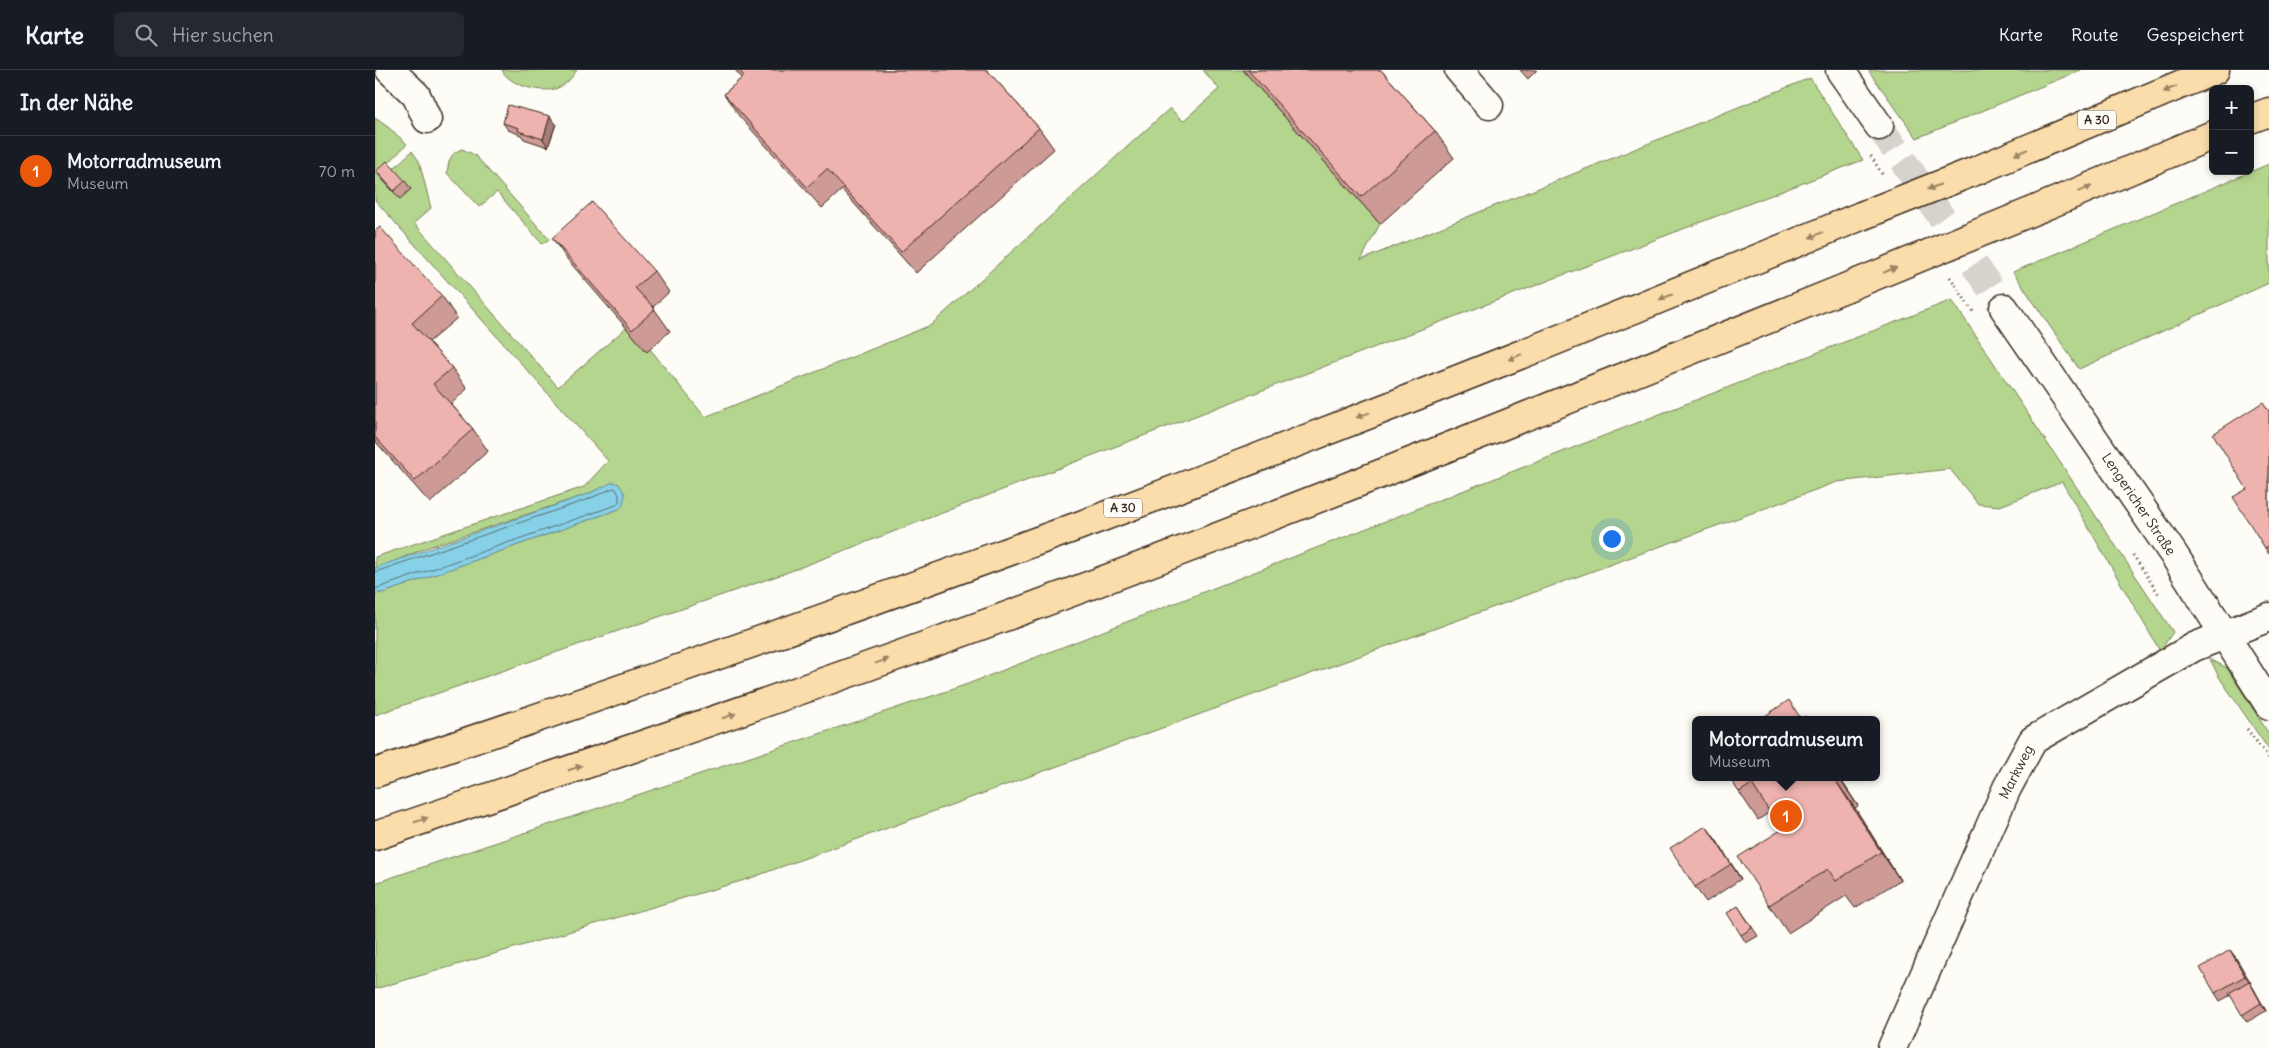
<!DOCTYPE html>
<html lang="de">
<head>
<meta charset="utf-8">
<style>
  body { margin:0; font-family:Delius,sans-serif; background:#242831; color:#f1f3f6 }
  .controls { position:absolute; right:15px; top:15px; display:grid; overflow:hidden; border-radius:8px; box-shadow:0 2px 8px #0003 }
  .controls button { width:45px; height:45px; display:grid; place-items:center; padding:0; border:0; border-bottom:1px solid #363941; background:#171b24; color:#f1f3f6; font:25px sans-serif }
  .you { position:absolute; left:1236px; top:468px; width:18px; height:18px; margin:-12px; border:4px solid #fff; border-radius:50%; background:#1a73e8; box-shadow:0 0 0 8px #1a73e833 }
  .badge { display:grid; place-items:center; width:32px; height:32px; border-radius:50%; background:#ea580c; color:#fff; font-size:16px; font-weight:700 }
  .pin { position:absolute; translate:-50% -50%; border:2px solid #fff; box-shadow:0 1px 5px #0006 }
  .popup { position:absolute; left:1317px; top:646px; width:188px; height:65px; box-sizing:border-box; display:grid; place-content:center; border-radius:8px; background:#171b24; filter:drop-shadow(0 1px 4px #0005); font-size:16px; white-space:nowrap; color:#9ea1a6 }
  .popup b { font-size:19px; color:#f1f3f6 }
  .popup::after { content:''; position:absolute; left:50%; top:100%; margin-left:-10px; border:10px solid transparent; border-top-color:#171b24 }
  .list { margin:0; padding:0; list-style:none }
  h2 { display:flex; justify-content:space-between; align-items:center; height:65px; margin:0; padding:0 20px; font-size:21px }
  h2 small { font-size:16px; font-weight:400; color:#9ea1a6 }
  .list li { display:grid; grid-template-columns:32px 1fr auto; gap:15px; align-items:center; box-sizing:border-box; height:70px; padding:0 20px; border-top:1px solid #363941 }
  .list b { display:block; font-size:19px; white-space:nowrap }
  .list p { margin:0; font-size:16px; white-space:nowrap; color:#9ea1a6 }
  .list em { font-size:16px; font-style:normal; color:#9ea1a6 }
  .icon { flex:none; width:28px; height:28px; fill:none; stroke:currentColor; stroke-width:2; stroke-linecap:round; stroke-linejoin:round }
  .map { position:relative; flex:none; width:1894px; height:978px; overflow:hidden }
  header { display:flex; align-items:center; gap:30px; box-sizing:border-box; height:70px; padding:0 25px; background:#171b24; border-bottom:1px solid #363941 }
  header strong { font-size:24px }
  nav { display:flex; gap:28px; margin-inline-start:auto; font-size:18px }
  .search { width:350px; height:45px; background:#242831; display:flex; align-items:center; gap:12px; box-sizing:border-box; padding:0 18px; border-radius:8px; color:#9ea1a6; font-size:19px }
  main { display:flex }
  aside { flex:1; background:#171b24 }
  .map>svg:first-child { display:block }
  .green { fill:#b4d58e; stroke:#788056 }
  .water { fill:#87d1e8; stroke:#698e97 }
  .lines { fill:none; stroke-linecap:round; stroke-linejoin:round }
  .shore { stroke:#596d6f; stroke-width:1 }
  .minor-tunnel { stroke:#d6d2cc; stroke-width:28; stroke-dasharray:28 14; stroke-linecap:butt }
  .minor-casing { stroke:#3b2a1e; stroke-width:31 }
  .highway-casing { stroke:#3b2a1e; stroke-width:31 }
  .path { stroke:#3b2a1e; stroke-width:3; stroke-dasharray:1 4; stroke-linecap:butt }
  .minor { stroke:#fdfcf7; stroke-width:28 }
  .highway { stroke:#faddab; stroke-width:28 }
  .highway-bridge-casing { stroke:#3b2a1e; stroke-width:31; stroke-linecap:butt }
  .highway-bridge { stroke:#faddab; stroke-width:28 }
  .wall { fill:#cd9a96; stroke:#3b2a1e }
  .shaded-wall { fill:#a77d7a; stroke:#3b2a1e }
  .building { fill:#eeb3ae; stroke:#3b2a1e }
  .oneway { fill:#9a8464 }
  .labels { text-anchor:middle; stroke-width:4; stroke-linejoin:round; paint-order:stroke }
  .shield { fill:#fdfcf7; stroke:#75695f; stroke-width:1 }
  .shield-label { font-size:12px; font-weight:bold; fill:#3b2a1e }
  .street-label { font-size:14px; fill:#3b2a1e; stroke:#fdfcf7 }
</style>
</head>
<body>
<header>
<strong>Karte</strong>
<div class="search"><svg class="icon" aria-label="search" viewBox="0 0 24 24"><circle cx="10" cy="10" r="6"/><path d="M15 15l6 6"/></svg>Hier suchen</div>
<nav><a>Karte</a><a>Route</a><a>Gespeichert</a></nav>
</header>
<main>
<aside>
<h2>In der Nähe<small></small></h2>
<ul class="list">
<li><span class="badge">1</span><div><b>Motorradmuseum</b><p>Museum</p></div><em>70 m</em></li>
</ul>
</aside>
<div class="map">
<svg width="1894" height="978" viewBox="0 0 1894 978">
  <rect width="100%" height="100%" fill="#fdfcf7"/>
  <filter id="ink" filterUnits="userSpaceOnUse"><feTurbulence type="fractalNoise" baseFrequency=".02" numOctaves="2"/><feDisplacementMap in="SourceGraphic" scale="10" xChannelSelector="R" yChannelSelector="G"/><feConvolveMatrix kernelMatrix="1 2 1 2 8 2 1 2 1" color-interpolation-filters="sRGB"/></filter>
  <g filter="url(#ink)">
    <g class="green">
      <path d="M127,0h75c-5,7 -9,13 -17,17 -15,8 -51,-1 -58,-17z"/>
      <path d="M828,0h40l137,154 -19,36 449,-182 53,82 -1080,414 -408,141v-121l11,-2 233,-83 4,-4 -25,-16 -10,5 -162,54 -51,21v-12l209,-70 24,-26 -233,-261v-82l13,9 19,17 -29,30 22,24 -7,-29 19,-18 7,10 12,47 -17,15 144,164 69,-60 20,24 3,-2 55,68 226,-92 239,-217 13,13 36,-32z"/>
      <path d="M1493,0h213l-164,68z"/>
      <path d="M87,79l13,6 74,84 -7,5 -45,-52 -18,15 -32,-34c2,-12 2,-19 15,-24z"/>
      <path d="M1894,94v119l-190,86 -66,-97z"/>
      <path d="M1577,230l221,332 -13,19 -98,-169 -62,24 -22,-2 -28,-35 -113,13 -1089,397 -373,110v-106l590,-198z"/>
      <path d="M1835,589l17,9 42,66v16l-50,-73z"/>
    </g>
    <path class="water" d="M238,412l6,2 6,10 -2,11 -4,4 -233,83 -11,2v-25l2,-2 211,-73z"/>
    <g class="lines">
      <path class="shore" d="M0,502l214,-73 24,-11 3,1 3,6v7l-3,3 -241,84"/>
      <path class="minor-tunnel" d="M1504,56l125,182"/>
      <defs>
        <g id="minor">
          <path d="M15,0l26,25 11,24"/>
          <path d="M1084,0l30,35"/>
          <path d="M1465,0l39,56"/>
          <path d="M1629,238l170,247 95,150"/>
          <path d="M1517,978l115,-260 26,-48 161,-93 75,-30"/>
        </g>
        <g id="highway">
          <path d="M1875,49l19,-7"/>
          <path d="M1605,99l235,-99"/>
          <path d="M1665,138l173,-73"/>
          <path d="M0,703c242,-82 483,-165 722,-254 257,-97 511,-198 764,-303"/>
          <path d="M0,766c182,-62 364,-123 544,-188 312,-112 619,-236 926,-360"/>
        </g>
      </defs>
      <use href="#minor" class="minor-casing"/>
      <use href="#highway" class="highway-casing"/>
      <g class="path">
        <path d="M1496,86l11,18"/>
        <path d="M1575,207l23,35"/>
        <path d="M1758,485l27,41"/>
        <path d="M1872,659l22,29"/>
      </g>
      <use href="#minor" class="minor"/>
      <use href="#highway" class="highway"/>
      <defs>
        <g id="highway-bridge">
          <path d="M1486,146l119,-47"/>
          <path d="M1470,218l195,-80"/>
        </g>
      </defs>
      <use href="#highway-bridge" class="highway-bridge-casing"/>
      <use href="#highway-bridge" class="highway-bridge"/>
    </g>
    <g class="wall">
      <path d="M360,0h252l52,58 15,21 -138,124 -74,-83 -20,18 -83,-92 -15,-22 18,-16z"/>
      <path d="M868,0h138l54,61 19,27 -74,66z"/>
      <path d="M1145,0h17l-9,9z"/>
      <path d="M128,53l53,1 -8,23 -24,-8 -3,-4 -13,-5z"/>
      <path d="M1,101l29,10 6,8 -11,10 -18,-20z"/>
      <path d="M0,161l67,65 15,22 -28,24 23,26 15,21 -16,15 22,25 15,22 -58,52 -55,-62z"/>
      <path d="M177,168l102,33 15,21 -16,15 17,24 -23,21 -80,-93z"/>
      <path d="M1894,340v144l-4,-6 -18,-59z"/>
      <path d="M1354,707h110l19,29 -3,2 45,72 -45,28 -9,-12 -58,37 -19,-28 12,-75 -11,-18 -12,8z"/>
      <path d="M1331,756l35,53 -35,23 -11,-15z"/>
      <path d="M1363,836l20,30 -12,7 -5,-8z"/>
      <path d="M1855,880l6,8 30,53 -19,11 -16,-27 -11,6 -5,-8z"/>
    </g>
    <g class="shaded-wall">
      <path d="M175,46l6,8 -8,23 -5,-8z"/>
      <path d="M1463,707h1l19,29z"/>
      <path d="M1461,711l19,27 45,72 -19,-28z"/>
      <path d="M1331,756l11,15 24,38 -10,-15z"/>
      <path d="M1855,880l6,8 15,25 -6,-7z"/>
      <path d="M1874,911l5,8 12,22 -5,-8z"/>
    </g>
    <g class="building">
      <path d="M364,0h248l52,58 -138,124 -74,-83 -20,18 -83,-93 20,-18z"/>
      <path d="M873,0h133l54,61 -74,66z"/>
      <path d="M133,35l42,11 -7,23 -25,-8 1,-3 -16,-5z"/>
      <path d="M12,91l18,20 -11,10 -18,-20z"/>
      <path d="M217,132l62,69 -19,17 20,21 -23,21 -80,-92z"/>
      <path d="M5,157l62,69 -30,27 40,45 -19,16 40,45 -58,52 -40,-44v-206z"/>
      <path d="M1888,332l6,9v135l-4,2 -32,-51 14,-8 -34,-55z"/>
      <path d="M1414,630l12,19 4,-3 2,4h-48z"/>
      <path d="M1354,707h109l1,2 -3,2 45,71 -45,29 -8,-12 -59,36 -31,-48 43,-27 -29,-46 -13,8z"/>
      <path d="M1331,756l25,38 -36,23 -25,-39z"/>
      <path d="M1363,836l14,22 -11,7 -14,-22z"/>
      <path d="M1855,880l15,26 -30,17 -15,-25z"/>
      <path d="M1874,911l12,22 -19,12 -13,-22z"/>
    </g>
    <defs><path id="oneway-solid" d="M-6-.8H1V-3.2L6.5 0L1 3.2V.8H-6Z" transform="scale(1.25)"/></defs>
    <g class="oneway">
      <use href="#oneway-solid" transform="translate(1795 19) rotate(157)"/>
      <use href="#oneway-solid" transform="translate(1646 82) rotate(157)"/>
      <use href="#oneway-solid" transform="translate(1559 117) rotate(158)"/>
      <use href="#oneway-solid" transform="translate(1710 119) rotate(-23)"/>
      <use href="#oneway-solid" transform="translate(1441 165) rotate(157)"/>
      <use href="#oneway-solid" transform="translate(1515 200) rotate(-22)"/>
      <use href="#oneway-solid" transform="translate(1291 227) rotate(158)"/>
      <use href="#oneway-solid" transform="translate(1140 287) rotate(158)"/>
      <use href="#oneway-solid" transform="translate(988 345) rotate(159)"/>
      <use href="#oneway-solid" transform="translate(507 591) rotate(-20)"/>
      <use href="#oneway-solid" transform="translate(354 646) rotate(-19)"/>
      <use href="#oneway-solid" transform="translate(200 698) rotate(-19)"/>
      <use href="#oneway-solid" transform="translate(46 750) rotate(-19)"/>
    </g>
  </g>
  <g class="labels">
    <g class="shield">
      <rect x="1703" y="40.5" width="38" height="19" rx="4"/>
      <rect x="729" y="428.5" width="38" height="19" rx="4"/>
    </g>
    <g class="shield-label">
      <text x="1722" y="54">A 30</text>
      <text x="748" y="442">A 30</text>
    </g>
    <g class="street-label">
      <text transform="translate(1764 434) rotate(56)" y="5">Lengericher Straße</text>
      <text transform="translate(1641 702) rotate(-63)" y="5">Markweg</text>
    </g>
  </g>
</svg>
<div class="controls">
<button>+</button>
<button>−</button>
</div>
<div class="you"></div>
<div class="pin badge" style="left:1411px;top:746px">1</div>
<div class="popup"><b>Motorradmuseum</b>Museum</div>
</div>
</main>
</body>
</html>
